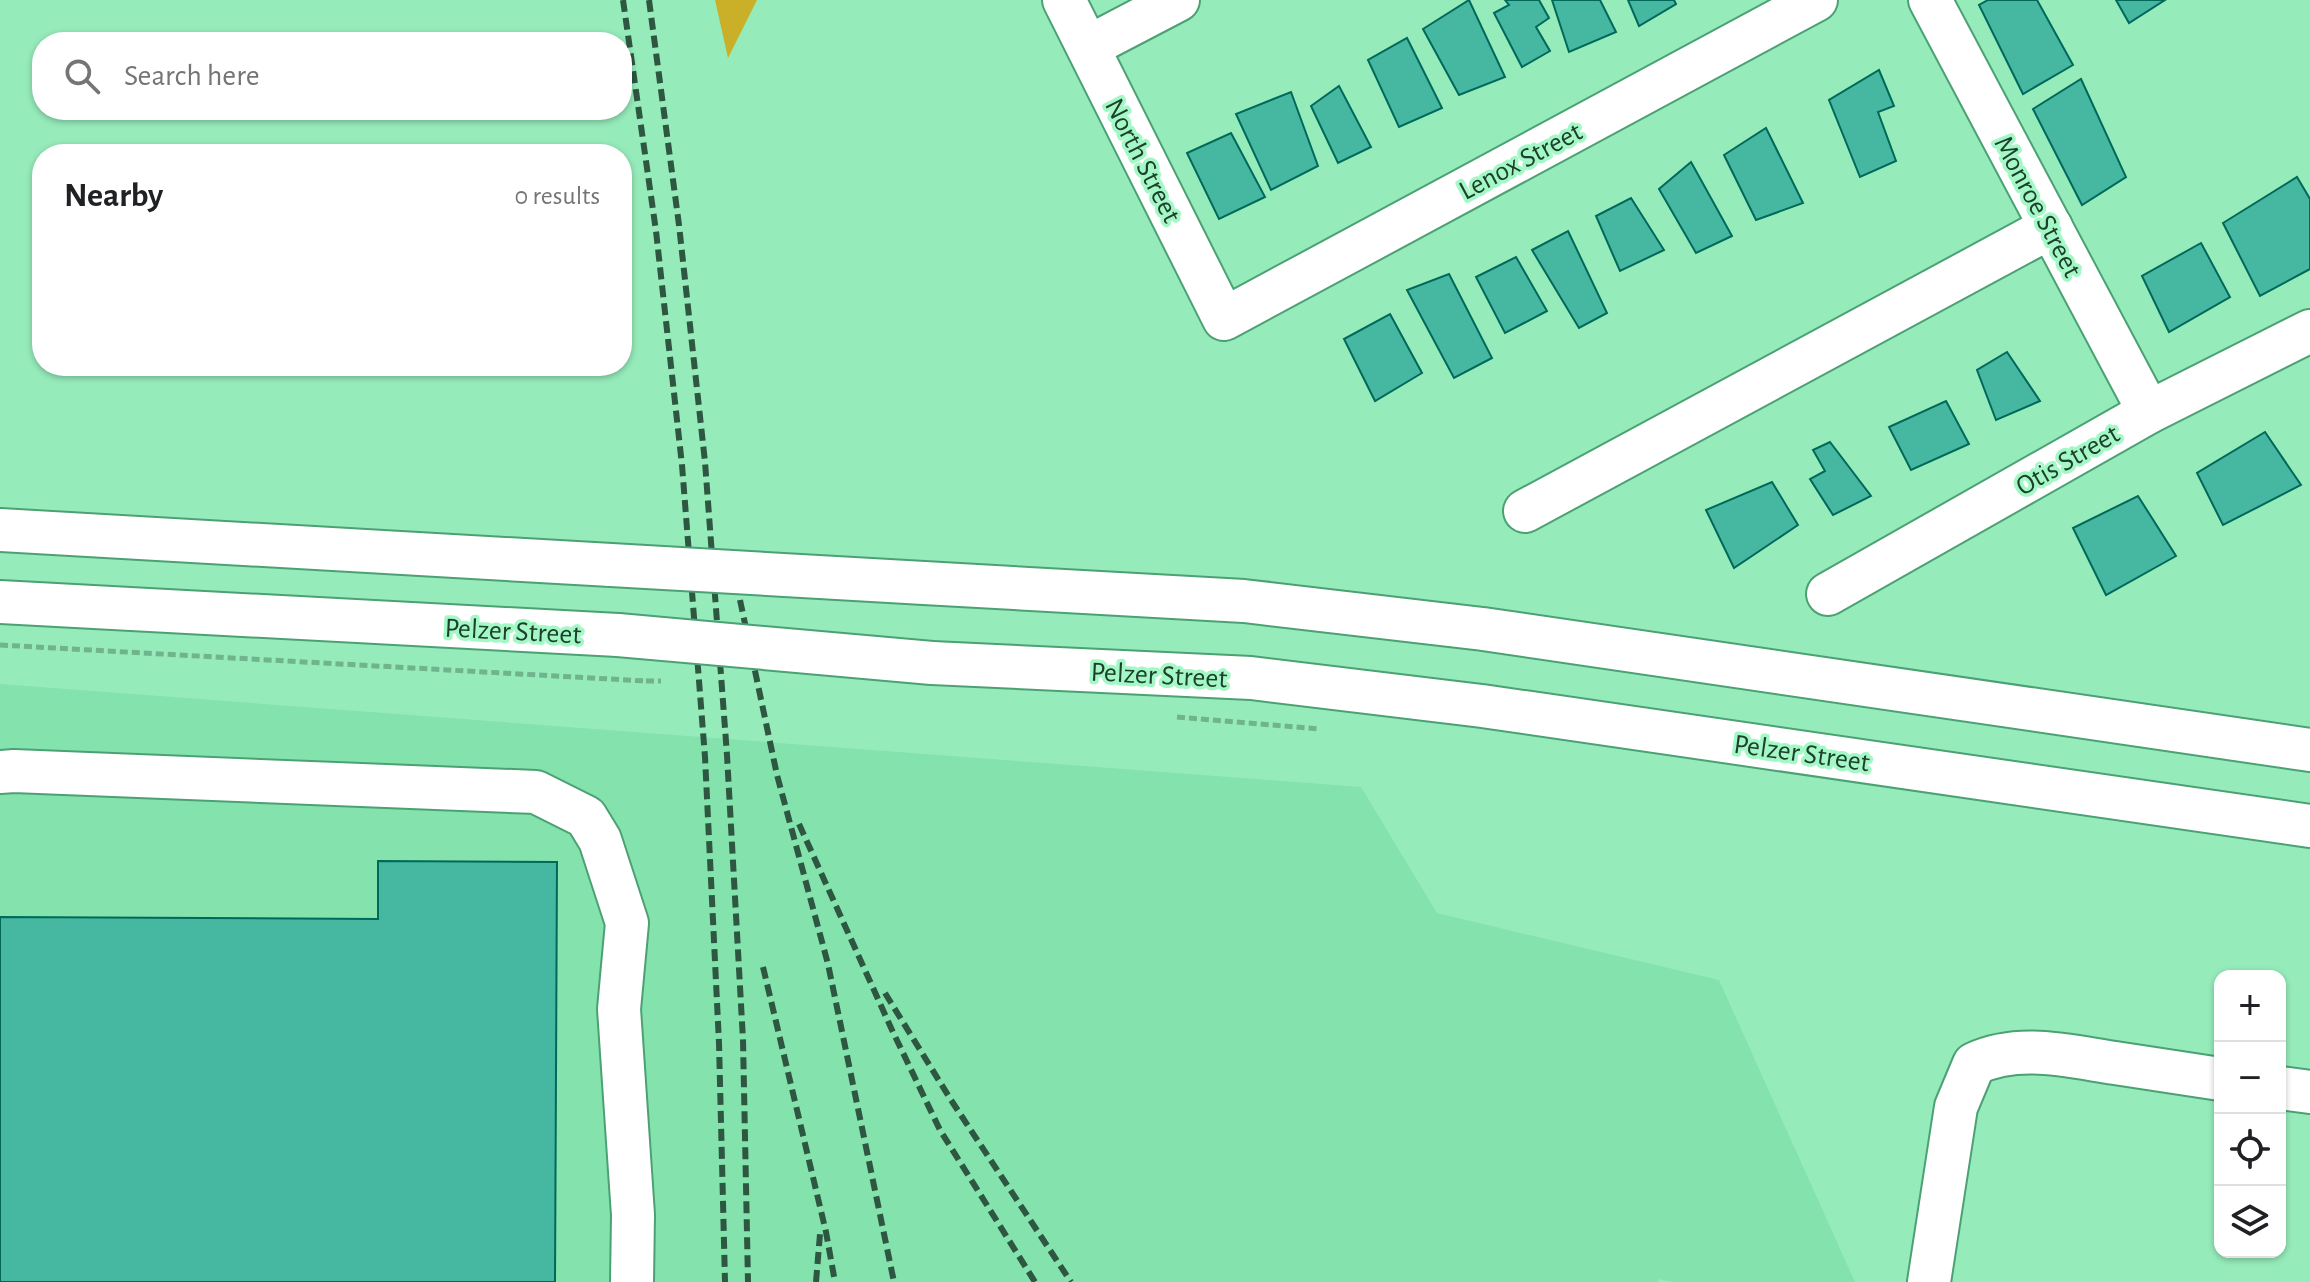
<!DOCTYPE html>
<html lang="en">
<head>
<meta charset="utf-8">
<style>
  body { margin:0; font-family:"Alegreya Sans",sans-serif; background:#f2f2f2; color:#202124 }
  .controls { position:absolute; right:24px; bottom:24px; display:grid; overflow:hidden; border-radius:16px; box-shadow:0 2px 6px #0004 }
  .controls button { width:72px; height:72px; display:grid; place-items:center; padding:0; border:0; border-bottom:2px solid #e0e0e0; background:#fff; color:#202124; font:40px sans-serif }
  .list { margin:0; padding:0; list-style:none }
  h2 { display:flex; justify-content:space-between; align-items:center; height:104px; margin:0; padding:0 32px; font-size:34px }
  h2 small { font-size:26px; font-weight:400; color:#757577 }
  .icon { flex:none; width:44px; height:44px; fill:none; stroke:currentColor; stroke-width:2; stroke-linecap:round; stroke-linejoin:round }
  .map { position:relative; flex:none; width:2310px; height:1282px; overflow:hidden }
  .search { position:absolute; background:#fff; box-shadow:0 2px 6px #0004; left:32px; top:32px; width:600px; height:88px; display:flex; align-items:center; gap:20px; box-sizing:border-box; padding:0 28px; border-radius:32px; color:#757577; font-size:30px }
  .panel { position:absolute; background:#fff; box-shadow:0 2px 6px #0004; left:32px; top:144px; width:600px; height:232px; border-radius:32px }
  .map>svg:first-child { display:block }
  .built { fill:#84e2ad }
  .green { fill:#c9b028 }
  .building { fill:#46b8a2; stroke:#00695a; stroke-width:2 }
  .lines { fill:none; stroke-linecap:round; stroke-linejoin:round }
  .minor-casing { stroke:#4ca174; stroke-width:46 }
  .path { stroke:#6fb48d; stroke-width:5; stroke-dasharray:8 4; stroke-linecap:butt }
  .minor { stroke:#fff; stroke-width:42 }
  .rail { stroke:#2d5740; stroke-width:6; stroke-dasharray:12 6; stroke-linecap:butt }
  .minor-bridge-casing { stroke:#4ca174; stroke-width:46; stroke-linecap:butt }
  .path-bridge { stroke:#6fb48d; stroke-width:5; stroke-dasharray:8 4; stroke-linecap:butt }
  .minor-bridge { stroke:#fff; stroke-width:42 }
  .labels { text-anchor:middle; stroke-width:7; stroke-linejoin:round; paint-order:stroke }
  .street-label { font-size:28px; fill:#1d402d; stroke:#a3f8c6 }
</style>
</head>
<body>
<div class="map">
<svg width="2310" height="1282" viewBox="0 0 2310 1282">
  <rect width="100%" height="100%" fill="#96ebba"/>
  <path class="built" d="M0,684l1361,103 76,126 282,67 136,302h-182l-15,-3v3h-1658z"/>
  <path class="green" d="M715,0h42l-29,58z"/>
  <g class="building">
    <path d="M1469,0l36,77 -46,18 -36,-66z"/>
    <path d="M1505,0h34l10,18 -13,9 14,24 -28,16 -28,-54 15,-8z"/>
    <path d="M1552,0h48l16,32 -47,20z"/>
    <path d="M1628,0h46l2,4 -37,22z"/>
    <path d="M1988,0h49l36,65 -50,29 -44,-89z"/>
    <path d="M2116,0h49l-36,23z"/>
    <path d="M1407,38l35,70 -43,19 -31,-67z"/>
    <path d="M1879,70l15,36 -16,6 18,49 -36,16 -31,-77z"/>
    <path d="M2081,79l45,98 -44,28 -49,-96z"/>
    <path d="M1339,86l32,61 -33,16 -27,-57z"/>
    <path d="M1291,92l27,74 -47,24 -35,-76z"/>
    <path d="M1766,128l37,75 -47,17 -32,-65z"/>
    <path d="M1231,133l34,64 -46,22 -32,-66z"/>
    <path d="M1691,162l41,74 -36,17 -37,-64z"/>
    <path d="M2297,177l13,22v70l-50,27 -37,-73z"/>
    <path d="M1631,198l33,52 -44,21 -24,-55z"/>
    <path d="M1568,231l39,82 -28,15 -47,-78z"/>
    <path d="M2201,243l29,54 -61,35 -27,-56z"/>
    <path d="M1516,257l31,54 -42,22 -29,-56z"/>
    <path d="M1449,274l43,84 -38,20 -47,-88z"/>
    <path d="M1390,314l32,59 -47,28 -31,-62z"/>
    <path d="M2007,352l33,49 -44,19 -19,-50z"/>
    <path d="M1946,401l23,43 -58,26 -22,-43z"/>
    <path d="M2265,432l36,53 -78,40 -26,-52z"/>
    <path d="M1830,442l41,54 -38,19 -23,-36 15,-8 -12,-21z"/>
    <path d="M1772,482l26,43 -64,43 -28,-58z"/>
    <path d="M2138,496l38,60 -70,39 -33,-67z"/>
    <path d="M378,861l179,1 -2,420h-555v-365l378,2z"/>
  </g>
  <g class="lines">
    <defs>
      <g id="minor">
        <path d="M1064,0l160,319 592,-319"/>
        <path d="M1930,0l219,412"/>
        <path d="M1088,47l90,-47"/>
        <path d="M1525,511l526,-284"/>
        <path d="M0,530l611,35"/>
        <path d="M924,583l320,18 239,28 827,121"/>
        <path d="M1828,594l321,-182 161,-81"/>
        <path d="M0,602l618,33"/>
        <path d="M932,663l319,15 231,28 828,120"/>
        <path d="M0,772l14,-1 522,21 50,25 14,23 27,83 -8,86 14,206 -1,67"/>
        <path d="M2280,1088l30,4"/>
        <path d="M1929,1282l27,-175 18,-43c45,-21 94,-8 141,-1 35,5 70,11 105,16"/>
      </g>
    </defs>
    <use href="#minor" class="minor-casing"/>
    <g class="path">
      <path d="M0,645l646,36"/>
      <path d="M1177,717l142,12"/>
    </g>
    <use href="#minor" class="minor"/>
    <g class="rail">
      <path d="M623,0l33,231 26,234 23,292 14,286 6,239"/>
      <path d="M649,0l30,225 26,237 22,293 16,285 5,242"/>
      <path d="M740,600l37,175 51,189 66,318"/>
      <path d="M799,824l93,206 48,100 95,152"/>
      <path d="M763,967l63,265 9,50"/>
      <path d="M885,993l66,107 120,182"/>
      <path d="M816,1282l4,-48"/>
    </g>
    <defs>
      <g id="minor-bridge">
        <path d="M611,565l313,18"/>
        <path d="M618,635l314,28"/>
      </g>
    </defs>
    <use href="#minor-bridge" class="minor-bridge-casing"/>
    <path class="path-bridge" d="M646,681h15"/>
    <use href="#minor-bridge" class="minor-bridge"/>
  </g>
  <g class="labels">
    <g class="street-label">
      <text transform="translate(1144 160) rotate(63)" y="10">North Street</text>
      <text transform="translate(1520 160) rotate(-28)" y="10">Lenox Street</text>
      <text transform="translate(2039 206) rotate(62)" y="10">Monroe Street</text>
      <text transform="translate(2067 459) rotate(-30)" y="10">Otis Street</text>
      <text transform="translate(513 630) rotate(3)" y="10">Pelzer Street</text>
      <text transform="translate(1159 674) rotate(3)" y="10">Pelzer Street</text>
      <text transform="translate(1802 752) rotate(8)" y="10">Pelzer Street</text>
    </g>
  </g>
</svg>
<div class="controls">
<button>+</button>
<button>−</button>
<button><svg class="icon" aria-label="locate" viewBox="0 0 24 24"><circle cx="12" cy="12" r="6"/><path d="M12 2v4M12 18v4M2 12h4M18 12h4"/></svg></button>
<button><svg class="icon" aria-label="layers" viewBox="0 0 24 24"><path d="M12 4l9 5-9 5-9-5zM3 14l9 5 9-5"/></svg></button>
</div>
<div class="search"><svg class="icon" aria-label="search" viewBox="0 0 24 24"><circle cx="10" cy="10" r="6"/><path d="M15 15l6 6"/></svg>Search here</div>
<section class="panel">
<h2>Nearby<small>0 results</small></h2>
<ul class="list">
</ul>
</section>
</div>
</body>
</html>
